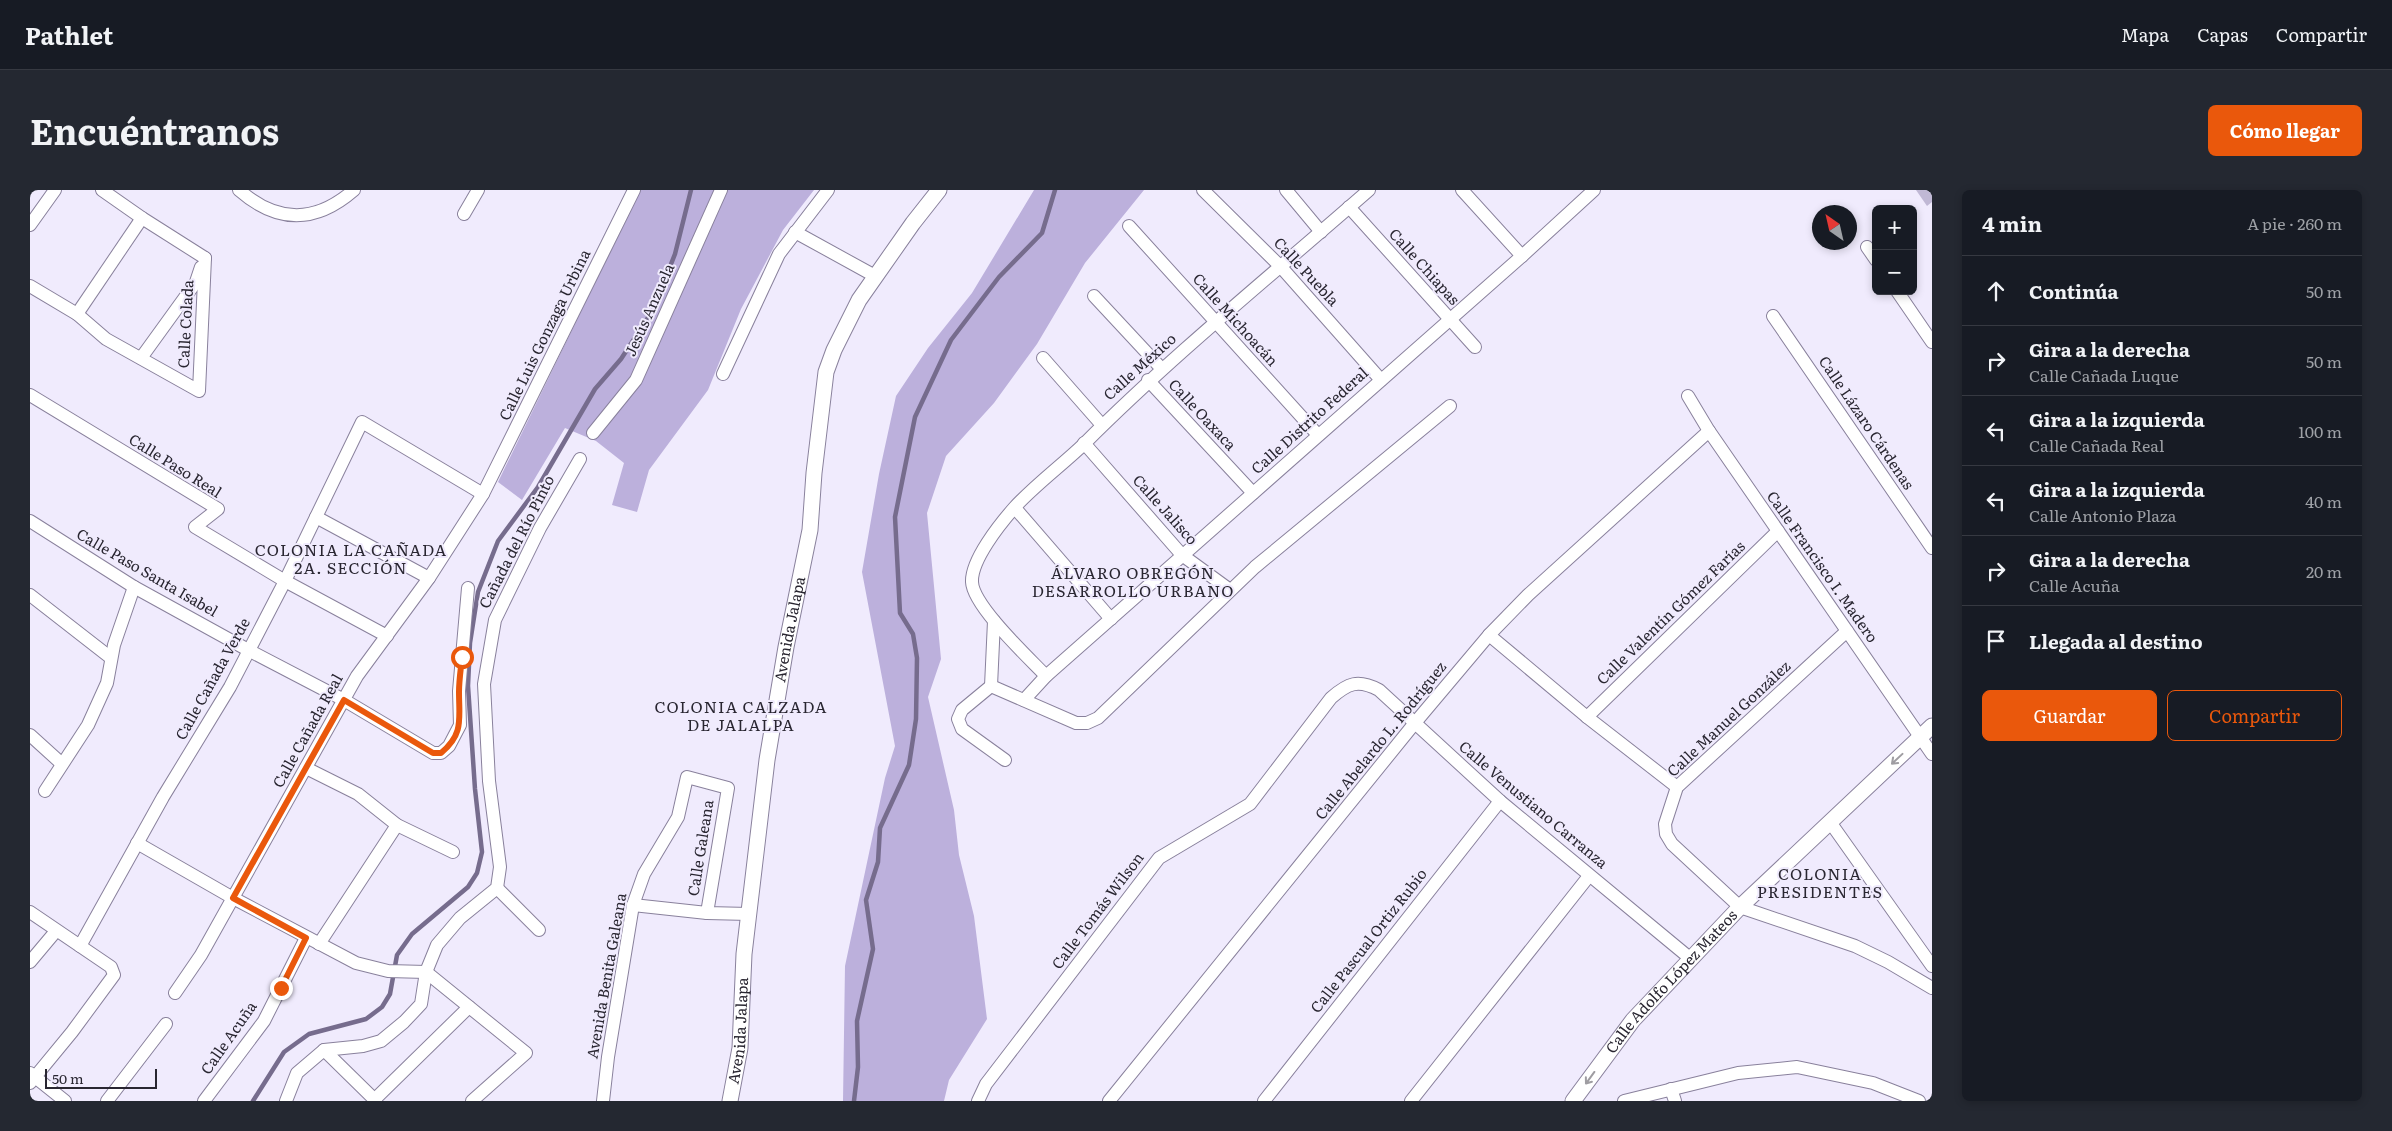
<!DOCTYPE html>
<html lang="es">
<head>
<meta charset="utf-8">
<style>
  body { margin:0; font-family:Literata,serif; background:#242831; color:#f1f3f6 }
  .controls { position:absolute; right:15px; top:15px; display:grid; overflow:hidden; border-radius:8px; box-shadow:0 2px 8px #0003 }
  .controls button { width:45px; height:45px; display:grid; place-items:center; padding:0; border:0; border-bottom:1px solid #363941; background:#171b24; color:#f1f3f6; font:25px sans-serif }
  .compass { position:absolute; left:1782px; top:15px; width:45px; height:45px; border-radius:50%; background:#171b24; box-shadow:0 2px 8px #0003; rotate:326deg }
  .scale { position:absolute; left:15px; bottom:12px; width:112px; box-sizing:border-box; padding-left:5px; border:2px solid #292631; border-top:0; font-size:14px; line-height:18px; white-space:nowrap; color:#292631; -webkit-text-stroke:4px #f0ebfd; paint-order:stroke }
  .stop { position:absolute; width:15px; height:15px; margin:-11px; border:4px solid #ea580c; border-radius:50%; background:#fff }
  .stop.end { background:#ea580c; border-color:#fff; box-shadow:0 1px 5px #0008 }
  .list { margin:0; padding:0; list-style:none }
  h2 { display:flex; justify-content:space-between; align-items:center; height:65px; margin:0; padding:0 20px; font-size:21px }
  h2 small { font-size:16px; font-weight:400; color:#9ea1a6 }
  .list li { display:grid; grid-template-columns:32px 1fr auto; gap:15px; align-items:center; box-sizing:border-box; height:70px; padding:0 20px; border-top:1px solid #363941 }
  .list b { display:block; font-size:19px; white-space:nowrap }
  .list p { margin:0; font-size:16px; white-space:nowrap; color:#9ea1a6 }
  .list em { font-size:16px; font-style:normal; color:#9ea1a6 }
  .actions { display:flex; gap:10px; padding:15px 20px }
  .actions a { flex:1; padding:11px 0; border:1px solid #ea580c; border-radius:8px; text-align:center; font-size:18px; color:#ea580c }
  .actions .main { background:#ea580c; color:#fff }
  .icon { flex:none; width:28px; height:28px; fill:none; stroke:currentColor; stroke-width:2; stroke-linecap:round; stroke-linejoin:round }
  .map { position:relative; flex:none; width:1902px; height:911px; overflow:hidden; border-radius:8px }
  header { display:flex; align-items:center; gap:30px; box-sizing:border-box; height:70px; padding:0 25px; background:#171b24; border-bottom:1px solid #363941 }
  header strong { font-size:24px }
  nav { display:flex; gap:28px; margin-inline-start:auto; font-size:18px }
  .intro { display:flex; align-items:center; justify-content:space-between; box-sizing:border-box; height:120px; padding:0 30px }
  h1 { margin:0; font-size:35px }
  .button { padding:12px 22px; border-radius:8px; background:#ea580c; color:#fff; font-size:18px; font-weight:700 }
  main { display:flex; gap:30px; padding:0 30px }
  aside { flex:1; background:#171b24; border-radius:8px; box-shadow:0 2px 8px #0003 }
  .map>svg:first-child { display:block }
  .green { fill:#c0b8d5 }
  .forest { fill:#bcb0dc }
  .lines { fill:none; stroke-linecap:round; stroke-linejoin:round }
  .stream { stroke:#766c8d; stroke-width:4.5 }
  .minor-casing { stroke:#89819c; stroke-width:14 }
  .tertiary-casing { stroke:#89819c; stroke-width:17 }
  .minor { stroke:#fff; stroke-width:12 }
  .tertiary { stroke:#fff; stroke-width:15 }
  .oneway { stroke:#9f9da2 }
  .route { stroke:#ea580c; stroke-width:6 }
  .labels { text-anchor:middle; stroke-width:4; stroke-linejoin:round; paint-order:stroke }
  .street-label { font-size:15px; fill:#292631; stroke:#f0ebfd }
  .neighbourhood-label { font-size:16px; letter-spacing:1px; fill:#292631; stroke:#f0ebfd }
</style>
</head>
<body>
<header>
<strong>Pathlet</strong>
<nav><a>Mapa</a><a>Capas</a><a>Compartir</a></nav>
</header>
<div class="intro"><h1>Encuéntranos</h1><a class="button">Cómo llegar</a></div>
<main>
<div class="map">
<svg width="1902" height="911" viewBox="0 0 1902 911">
  <rect width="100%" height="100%" fill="#f0ebfd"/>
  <path class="green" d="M1886,0h16v12l-5,4z"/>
  <g class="forest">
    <path d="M610,0h174l-31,40 -42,79 -33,81 -59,80 -12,42 -25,-7 12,-42 -28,-22 -31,-13 -43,72 -24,-18z"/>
    <path d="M1004,0h110l-59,73 -48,81 -43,59 -48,53 -19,57 14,146 -13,38 26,113 5,45 15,61 13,103 -38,61 -5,21h-101l2,-135 40,-188 10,-32 -33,-174 17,-98 17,-78 32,-48 44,-55z"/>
  </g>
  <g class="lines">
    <g class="stream">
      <path d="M223,911l31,-49 25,-18 57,-15 16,-12 8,-13 7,-39 15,-21 56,-47 9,-14 5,-21 -7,-63 -7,-103 2,-43 8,-51 20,-51 40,-54 57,-98 26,-30 32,-49 22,-56 16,-64"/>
      <path d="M824,911l4,-34 -1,-46 16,-72 -7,-49 12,-38 2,-34 29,-63 7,-46 1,-61 -4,-24 -13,-21 -5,-96 20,-100 36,-77 48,-63 43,-44 13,-43"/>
    </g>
    <defs>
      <g id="minor">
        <path d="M72,0l40,28 63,40"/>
        <path d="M209,0c39,34 77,33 115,0"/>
        <path d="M1173,0l78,77 100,113"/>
        <path d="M1256,0l35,42"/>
        <path d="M1432,0l60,66"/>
        <path d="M1319,17l126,140"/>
        <path d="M434,24l14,-24"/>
        <path d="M0,35l25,-35"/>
        <path d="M1099,36l189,209"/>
        <path d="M765,42l80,44"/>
        <path d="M1837,57l9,13"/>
        <path d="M0,96l47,28 29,25 93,52 6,-133"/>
        <path d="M1867,101l35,51"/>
        <path d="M1064,106l67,72"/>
        <path d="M47,124l65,-96"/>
        <path d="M1743,126l159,232"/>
        <path d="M111,168l55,-76 5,-15"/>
        <path d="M1013,168l58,66"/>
        <path d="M693,184l56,-120 49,-64"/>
        <path d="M1118,190l105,113"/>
        <path d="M0,205l188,114 -23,18 90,54 102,55"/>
        <path d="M1658,206l21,35 223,323"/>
        <path d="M563,243l43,-53 85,-190"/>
        <path d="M1054,253l98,112 48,35"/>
        <path d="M985,318l96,111"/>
        <path d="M286,327l113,61"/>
        <path d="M0,331l104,66 116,64 94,49 89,53h8l8,-7 11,-21 -1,-34 9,-103"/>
        <path d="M0,405l81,63"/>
        <path d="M1817,441l-170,156 -12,37 1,10 6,10 68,63 115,39 33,16 44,26"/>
        <path d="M1459,445l98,82 90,70"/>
        <path d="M1016,486c-17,-18 -73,-70 -74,-94 -1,-22 28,-58 42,-74 21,-23 47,-42 70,-64 90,-90 189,-170 285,-254"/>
        <path d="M961,496l85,37h11l11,-5 157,-151 195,-161"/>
        <path d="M961,496l-29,24 -4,9 4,10 43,31"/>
        <path d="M961,496l3,-65"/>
        <path d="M994,510l22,-24 476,-420 72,-66"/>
        <path d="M1557,527l191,-186"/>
        <path d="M0,545l32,29"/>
        <path d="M276,578l52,26 39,31 56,27"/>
        <path d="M15,601l43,-66 19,-42 7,-38 20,-58"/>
        <path d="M1800,632l102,144"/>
        <path d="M107,653l96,55 123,65 32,8 38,1 100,81 -54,48"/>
        <path d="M467,698l42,42"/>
        <path d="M603,715l74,8 42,1"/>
        <path d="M0,722l81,55 3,8 -42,57 -42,51"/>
        <path d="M289,754l78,-119"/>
        <path d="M50,756l83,-149 67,-110 55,-106 77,-159 121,72"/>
        <path d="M0,772l26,-31"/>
        <path d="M145,803l26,-38 156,-279 72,-98 54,-84 151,-304"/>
        <path d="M294,860l52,51"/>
        <path d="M0,883l35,28"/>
        <path d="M1641,899l4,12"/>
        <path d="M344,910l95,-93"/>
        <path d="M77,911l59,-77"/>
        <path d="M174,911l60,-80 42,-83"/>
        <path d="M256,911l11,-28 27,-23 39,-4 18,-5 23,-19 17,-18 5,-32 11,-27 23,-27 37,-30 3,-21 -11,-86 -5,-97 11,-64 45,-92 40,-69"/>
        <path d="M573,911l5,-44 25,-152 11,-31 34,-57 9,-40 41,11 -21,125"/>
        <path d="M948,911l8,-17 173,-226 91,-54 81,-106c17,-15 27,-19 48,-8l121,111 191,158"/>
        <path d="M1079,911l305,-377 75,-89 39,-40 181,-164"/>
        <path d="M1234,911l236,-300"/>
        <path d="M1381,911l178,-225"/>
        <path d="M1594,911l114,-28 59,-6 76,16 46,18"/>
      </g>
      <g id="tertiary">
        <path id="s1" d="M700,911l10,-53 4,-94 23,-194 19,-113 24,-117 4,-57 12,-101 8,-22 25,-50 54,-77 26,-33"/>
        <path id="s2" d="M1543,911l60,-81 107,-113 192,-181"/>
      </g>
    </defs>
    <use href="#minor" class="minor-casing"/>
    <use href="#tertiary" class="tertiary-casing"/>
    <use href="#minor" class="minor"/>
    <use href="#tertiary" class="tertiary"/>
  </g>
  <defs><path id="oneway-shaft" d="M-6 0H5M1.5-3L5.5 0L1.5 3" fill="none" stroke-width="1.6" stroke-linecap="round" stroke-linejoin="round" transform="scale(1.25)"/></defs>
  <g class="oneway">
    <use href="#oneway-shaft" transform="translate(1867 569) rotate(137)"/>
    <use href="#oneway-shaft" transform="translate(1560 888) rotate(126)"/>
  </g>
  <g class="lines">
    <path class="route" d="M251,798l25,-50 -73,-40 111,-198 89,53h8c23,-19 18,-34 18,-61 0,-12 2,-24 3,-35"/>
  </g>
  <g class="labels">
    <g class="street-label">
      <text transform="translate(1394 77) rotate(48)" y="5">Calle Chiapas</text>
      <text transform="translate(1276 82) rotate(47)" y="5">Calle Puebla</text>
      <text transform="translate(620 120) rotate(-66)" y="5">Jesús Anzuela</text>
      <text transform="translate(1205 130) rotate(48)" y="5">Calle Michoacán</text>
      <text transform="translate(156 134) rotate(-87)" y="5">Calle Colada</text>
      <text transform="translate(515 145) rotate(-64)" y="5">Calle Luis Gonzaga Urbina</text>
      <text transform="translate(1110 177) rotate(-42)" y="5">Calle México</text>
      <text transform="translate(1172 225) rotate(47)" y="5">Calle Oaxaca</text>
      <text transform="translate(1280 231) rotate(-42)" y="5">Calle Distrito Federal</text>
      <text transform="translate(1836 233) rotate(56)" y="5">Calle Lázaro Cárdenas</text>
      <text transform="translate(145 276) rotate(32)" y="5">Calle Paso Real</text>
      <text transform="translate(1135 320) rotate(48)" y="5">Calle Jalisco</text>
      <text transform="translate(487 352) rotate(-63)" y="5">Cañada del Río Pinto</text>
      <text transform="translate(1792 377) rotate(55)" y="5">Calle Francisco I. Madero</text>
      <text transform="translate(117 383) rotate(30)" y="5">Calle Paso Santa Isabel</text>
      <text transform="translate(1641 423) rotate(-44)" y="5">Calle Valentín Gómez Farías</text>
      <text dy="5" stroke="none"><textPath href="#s1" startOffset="476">Avenida Jalapa</textPath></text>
      <text transform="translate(183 489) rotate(-61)" y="5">Calle Cañada Verde</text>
      <text transform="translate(1699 529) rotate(-43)" y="5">Calle Manuel González</text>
      <text transform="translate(278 541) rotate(-61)" y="5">Calle Cañada Real</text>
      <text transform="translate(1351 551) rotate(-51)" y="5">Calle Abelardo L. Rodríguez</text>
      <text transform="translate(1503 615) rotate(40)" y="5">Calle Venustiano Carranza</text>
      <text transform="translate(671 658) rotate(-81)" y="5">Calle Galeana</text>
      <text transform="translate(1068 721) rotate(-53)" y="5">Calle Tomás Wilson</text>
      <text transform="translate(1339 751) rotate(-52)" y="5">Calle Pascual Ortiz Rubio</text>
      <text transform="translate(577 786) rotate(-80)" y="5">Avenida Benita Galeana</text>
      <text dy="5" stroke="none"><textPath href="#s2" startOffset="155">Calle Adolfo López Mateos</textPath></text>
      <text dy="5" stroke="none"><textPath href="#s1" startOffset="71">Avenida Jalapa</textPath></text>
      <text transform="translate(199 848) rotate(-55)" y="5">Calle Acuña</text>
    </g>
    <g class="neighbourhood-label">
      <text x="321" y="366">COLONIA LA CAÑADA<tspan x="321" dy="18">2A. SECCIÓN</tspan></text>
      <text x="1103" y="389">ÁLVARO OBREGÓN<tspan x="1103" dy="18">DESARROLLO URBANO</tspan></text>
      <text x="711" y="523">COLONIA CALZADA<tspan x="711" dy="18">DE JALALPA</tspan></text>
      <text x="1790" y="690">COLONIA<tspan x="1790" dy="18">PRESIDENTES</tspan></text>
    </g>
  </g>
</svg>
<div class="controls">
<button>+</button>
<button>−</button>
</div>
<svg class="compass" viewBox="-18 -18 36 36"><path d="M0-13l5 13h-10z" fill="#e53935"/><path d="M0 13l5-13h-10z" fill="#9ea1a6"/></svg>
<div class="scale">50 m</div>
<div class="stop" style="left:432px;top:467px"></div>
<div class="stop end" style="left:251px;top:798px"></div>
</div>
<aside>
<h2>4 min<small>A pie · 260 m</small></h2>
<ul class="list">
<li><svg class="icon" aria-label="ahead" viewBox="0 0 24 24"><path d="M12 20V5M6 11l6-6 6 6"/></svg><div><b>Continúa</b></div><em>50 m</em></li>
<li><svg class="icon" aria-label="right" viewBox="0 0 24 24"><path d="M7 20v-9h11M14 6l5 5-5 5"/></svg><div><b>Gira a la derecha</b><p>Calle Cañada Luque</p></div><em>50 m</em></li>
<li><svg class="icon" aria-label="left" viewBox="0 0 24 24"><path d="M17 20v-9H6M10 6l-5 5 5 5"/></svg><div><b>Gira a la izquierda</b><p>Calle Cañada Real</p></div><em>100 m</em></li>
<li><svg class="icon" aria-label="left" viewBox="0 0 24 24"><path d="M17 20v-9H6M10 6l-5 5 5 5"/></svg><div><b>Gira a la izquierda</b><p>Calle Antonio Plaza</p></div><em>40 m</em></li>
<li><svg class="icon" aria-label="right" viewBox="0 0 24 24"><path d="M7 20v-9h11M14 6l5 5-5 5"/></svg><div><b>Gira a la derecha</b><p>Calle Acuña</p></div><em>20 m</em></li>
<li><svg class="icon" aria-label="arrive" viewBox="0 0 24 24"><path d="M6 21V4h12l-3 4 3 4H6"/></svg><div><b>Llegada al destino</b></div></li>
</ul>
<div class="actions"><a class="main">Guardar</a><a>Compartir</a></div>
</aside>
</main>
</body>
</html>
